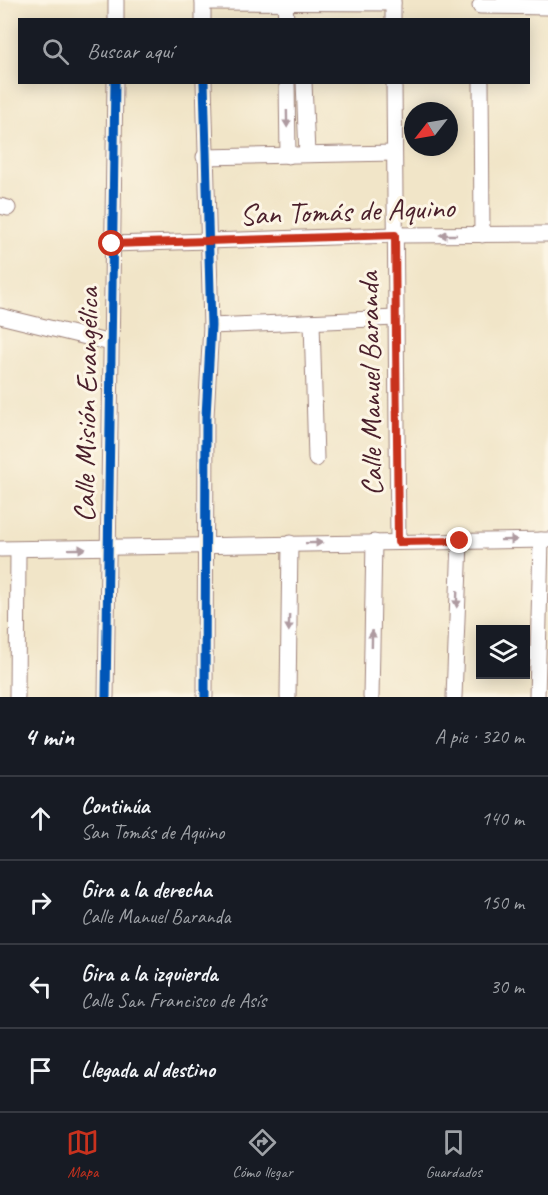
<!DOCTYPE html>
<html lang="es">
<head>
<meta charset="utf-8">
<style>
  body { margin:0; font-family:Caveat,sans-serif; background:#242831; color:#f1f3f6 }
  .controls { position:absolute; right:18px; bottom:18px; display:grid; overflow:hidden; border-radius:0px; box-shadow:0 3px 15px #0003 }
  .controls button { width:54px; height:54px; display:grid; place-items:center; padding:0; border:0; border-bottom:2px solid #363941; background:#171b24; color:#f1f3f6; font:30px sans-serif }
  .compass { position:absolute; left:404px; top:102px; width:54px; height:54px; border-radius:50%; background:#171b24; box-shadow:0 3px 15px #0003; rotate:239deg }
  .stop { position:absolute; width:18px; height:18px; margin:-14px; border:4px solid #c8321e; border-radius:50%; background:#fff }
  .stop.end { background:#c8321e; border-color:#fff; box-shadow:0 2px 6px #0008 }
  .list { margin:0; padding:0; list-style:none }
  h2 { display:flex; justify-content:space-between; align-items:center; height:78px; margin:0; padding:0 24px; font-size:26px }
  h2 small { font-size:20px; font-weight:400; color:#9ea1a6 }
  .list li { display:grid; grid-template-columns:39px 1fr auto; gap:18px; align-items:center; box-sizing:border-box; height:84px; padding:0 24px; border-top:2px solid #363941 }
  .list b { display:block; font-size:22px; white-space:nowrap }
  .list p { margin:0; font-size:20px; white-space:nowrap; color:#9ea1a6 }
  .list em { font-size:20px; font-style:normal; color:#9ea1a6 }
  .icon { flex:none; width:33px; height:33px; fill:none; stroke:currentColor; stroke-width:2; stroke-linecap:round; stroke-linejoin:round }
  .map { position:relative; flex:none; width:548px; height:697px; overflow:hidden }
  .search { position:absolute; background:#171b24; box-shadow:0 3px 15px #0003; left:18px; right:18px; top:18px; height:66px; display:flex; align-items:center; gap:15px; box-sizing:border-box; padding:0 21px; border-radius:0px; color:#9ea1a6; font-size:22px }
  .sheet { height:414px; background:#171b24 }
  nav { display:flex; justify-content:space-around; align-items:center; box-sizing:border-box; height:84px; border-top:2px solid #363941; background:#171b24; font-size:16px; color:#9ea1a6 }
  nav a { display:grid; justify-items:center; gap:3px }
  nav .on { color:#c8321e }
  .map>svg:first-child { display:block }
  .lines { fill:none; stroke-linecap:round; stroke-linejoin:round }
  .minor-casing { stroke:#9e827a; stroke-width:17 }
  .minor { stroke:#fff; stroke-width:15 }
  .cycleway-casing { stroke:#fcf5e5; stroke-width:13 }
  .cycleway { stroke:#0057b8; stroke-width:9 }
  .oneway { fill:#ae9aa0 }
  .route { stroke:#c8321e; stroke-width:8 }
  .labels { text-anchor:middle; stroke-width:6; stroke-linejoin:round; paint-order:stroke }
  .street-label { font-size:30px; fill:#4a1f2b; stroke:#fcf5e5 }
</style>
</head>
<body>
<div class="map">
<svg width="548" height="697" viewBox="0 0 548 697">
  <rect width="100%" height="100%" fill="#fcf5e5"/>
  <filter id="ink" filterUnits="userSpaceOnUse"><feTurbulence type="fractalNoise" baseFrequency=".0167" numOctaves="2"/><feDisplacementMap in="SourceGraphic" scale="12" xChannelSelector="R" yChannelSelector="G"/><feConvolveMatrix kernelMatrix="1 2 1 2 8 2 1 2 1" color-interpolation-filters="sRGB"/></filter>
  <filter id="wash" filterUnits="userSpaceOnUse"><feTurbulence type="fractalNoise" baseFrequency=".008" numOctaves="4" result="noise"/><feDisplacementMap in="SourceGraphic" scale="24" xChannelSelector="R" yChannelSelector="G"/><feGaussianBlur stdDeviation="1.35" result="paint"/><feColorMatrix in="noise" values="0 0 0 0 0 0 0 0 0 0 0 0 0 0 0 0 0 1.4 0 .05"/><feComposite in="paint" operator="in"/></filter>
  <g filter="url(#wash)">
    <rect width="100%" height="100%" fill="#f1e5c8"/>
  </g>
  <g filter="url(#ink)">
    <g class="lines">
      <defs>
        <g id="minor">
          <path d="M203,0v20"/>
          <path d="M393,0v20"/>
          <path d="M203,2l190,1"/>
          <path d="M285,4l1,16"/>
          <path d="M480,6l68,1"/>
          <path d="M116,20v-20"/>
          <path d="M204,82l7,244 -5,90 -1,281"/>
          <path d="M287,82l1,74"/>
          <path d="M304,82l3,72"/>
          <path d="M394,82l4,460"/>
          <path d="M481,82l1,153"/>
          <path d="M204,157l190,-4"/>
          <path d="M0,206l8,2"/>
          <path d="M112,244l283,-9 153,-1"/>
          <path d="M0,316l111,27"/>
          <path d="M312,322l4,137"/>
          <path d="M211,326l185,-8"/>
          <path d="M0,549l548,-9"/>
          <path d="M17,697l1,-147"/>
          <path d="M106,697l9,-615"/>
          <path d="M288,697l2,-154"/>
          <path d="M371,697l3,-155"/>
          <path d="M454,697l6,-156"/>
          <path d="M537,697l4,-157"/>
        </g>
      </defs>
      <use href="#minor" class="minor-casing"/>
      <use href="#minor" class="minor"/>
      <defs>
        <g id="cycleway">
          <path d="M204,82l7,244 -5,90 -1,281"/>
          <path d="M106,697l9,-615"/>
        </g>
      </defs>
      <use href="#cycleway" class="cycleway-casing"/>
      <use href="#cycleway" class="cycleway"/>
    </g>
    <defs><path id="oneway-solid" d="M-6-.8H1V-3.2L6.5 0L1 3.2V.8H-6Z" transform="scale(1.5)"/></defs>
    <g class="oneway">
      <use href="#oneway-solid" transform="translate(287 119) rotate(89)"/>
      <use href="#oneway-solid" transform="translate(448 235) rotate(180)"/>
      <use href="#oneway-solid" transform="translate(509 540) rotate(-1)"/>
      <use href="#oneway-solid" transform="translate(314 543) rotate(-1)"/>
      <use href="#oneway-solid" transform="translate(77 549) rotate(-1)"/>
      <use href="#oneway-solid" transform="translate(457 599) rotate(92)"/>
      <use href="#oneway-solid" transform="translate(289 623) rotate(91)"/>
      <use href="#oneway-solid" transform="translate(372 639) rotate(-89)"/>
    </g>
  </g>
  <g class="lines" filter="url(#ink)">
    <path class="route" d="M112,244l283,-9 3,307 62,-1"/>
  </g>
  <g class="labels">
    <g class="street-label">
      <text transform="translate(347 211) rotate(-2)" y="10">San Tomás de Aquino</text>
      <text transform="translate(370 384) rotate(-91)" y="10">Calle Manuel Baranda</text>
      <text transform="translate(86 405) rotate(-89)" y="10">Calle Misión Evangélica</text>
    </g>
  </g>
</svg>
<div class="controls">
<button><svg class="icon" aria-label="layers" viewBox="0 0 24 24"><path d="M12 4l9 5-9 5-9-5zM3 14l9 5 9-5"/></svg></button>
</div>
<svg class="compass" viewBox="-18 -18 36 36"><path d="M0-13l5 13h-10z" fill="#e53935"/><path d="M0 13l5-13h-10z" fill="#9ea1a6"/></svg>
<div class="stop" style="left:112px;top:244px"></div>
<div class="stop end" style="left:460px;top:541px"></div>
<div class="search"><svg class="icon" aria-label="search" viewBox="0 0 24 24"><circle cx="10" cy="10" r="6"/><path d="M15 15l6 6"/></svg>Buscar aquí</div>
</div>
<section class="sheet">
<h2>4 min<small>A pie · 320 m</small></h2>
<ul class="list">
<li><svg class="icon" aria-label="ahead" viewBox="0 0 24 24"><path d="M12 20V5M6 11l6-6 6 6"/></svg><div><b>Continúa</b><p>San Tomás de Aquino</p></div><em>140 m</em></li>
<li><svg class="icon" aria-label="right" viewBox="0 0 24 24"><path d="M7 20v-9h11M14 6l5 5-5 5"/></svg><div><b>Gira a la derecha</b><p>Calle Manuel Baranda</p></div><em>150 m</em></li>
<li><svg class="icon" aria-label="left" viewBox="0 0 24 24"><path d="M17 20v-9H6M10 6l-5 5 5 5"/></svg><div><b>Gira a la izquierda</b><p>Calle San Francisco de Asís</p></div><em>30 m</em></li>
<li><svg class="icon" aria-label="arrive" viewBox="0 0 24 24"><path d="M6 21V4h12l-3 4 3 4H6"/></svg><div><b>Llegada al destino</b></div></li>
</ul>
</section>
<nav>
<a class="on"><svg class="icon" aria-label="map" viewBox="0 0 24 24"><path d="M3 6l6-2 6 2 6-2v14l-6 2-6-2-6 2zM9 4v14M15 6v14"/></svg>Mapa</a>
<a><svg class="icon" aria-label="directions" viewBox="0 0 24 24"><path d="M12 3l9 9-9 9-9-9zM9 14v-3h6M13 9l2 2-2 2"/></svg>Cómo llegar</a>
<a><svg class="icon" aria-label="saved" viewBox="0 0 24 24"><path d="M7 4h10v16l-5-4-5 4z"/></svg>Guardados</a>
</nav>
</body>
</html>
